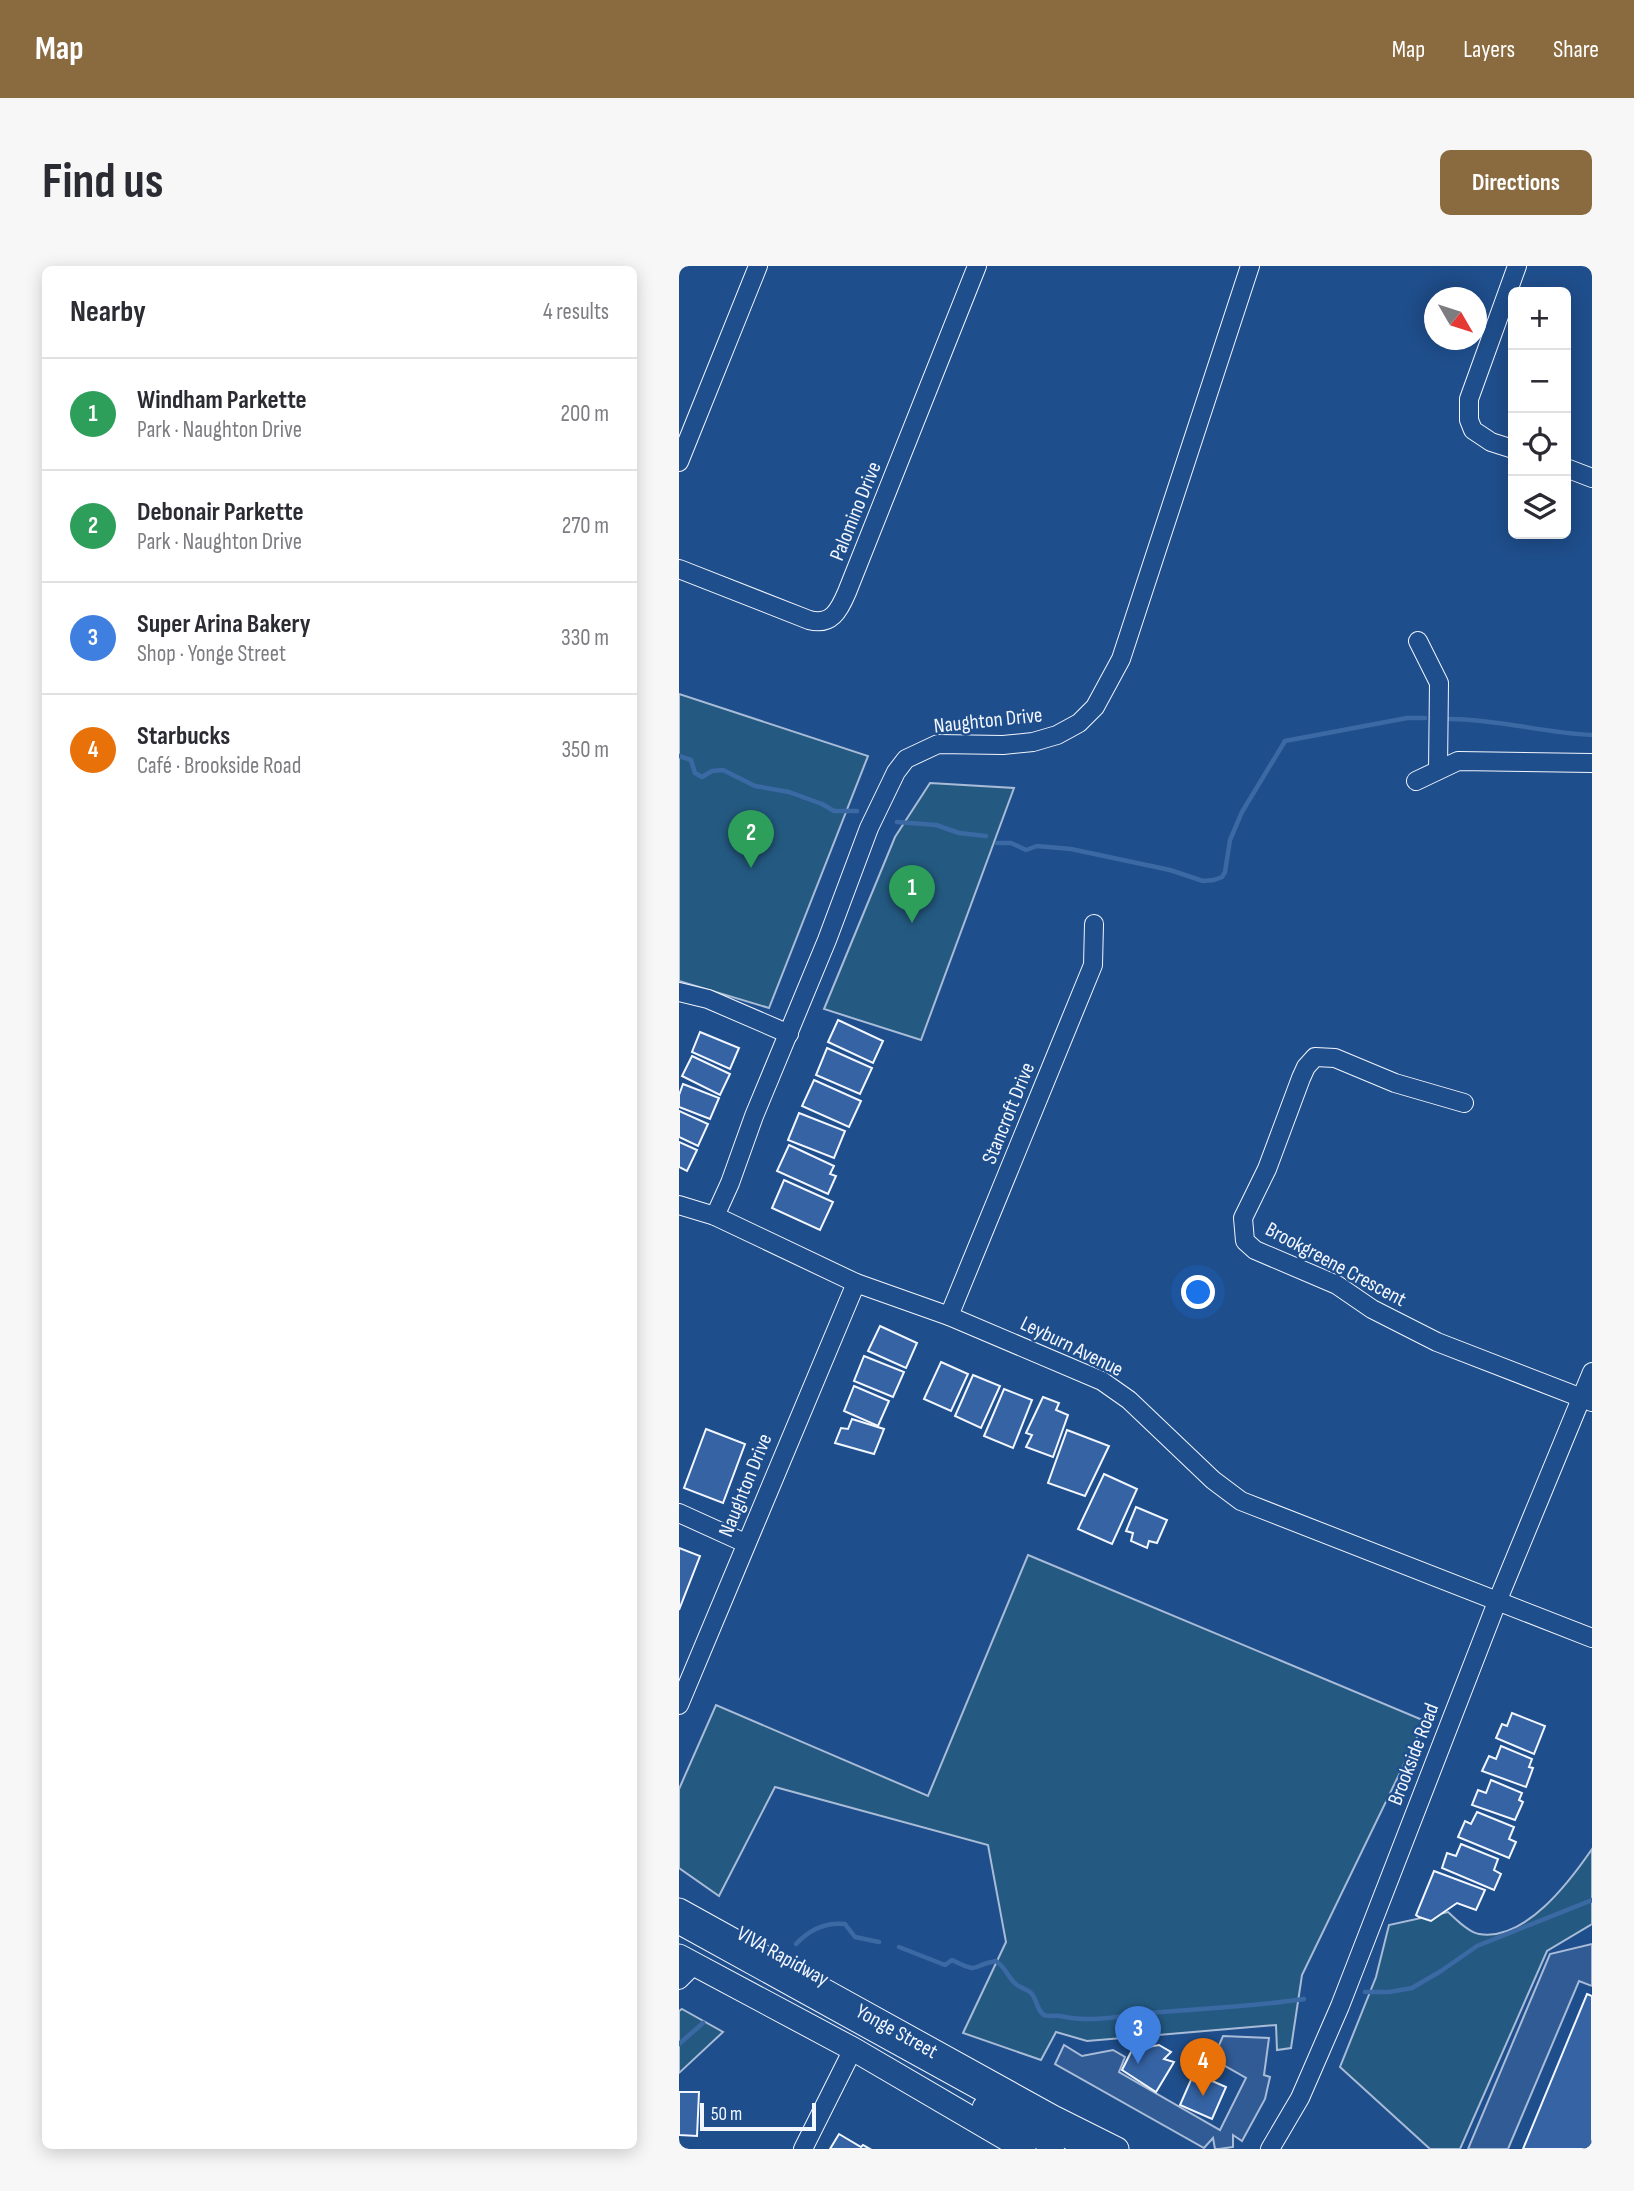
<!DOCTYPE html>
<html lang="en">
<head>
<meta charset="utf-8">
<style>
  body { margin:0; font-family:"Sofia Sans Condensed",sans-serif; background:#f7f7f7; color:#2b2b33 }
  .controls { position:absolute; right:21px; top:21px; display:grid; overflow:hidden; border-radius:10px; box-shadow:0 4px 18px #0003 }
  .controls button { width:63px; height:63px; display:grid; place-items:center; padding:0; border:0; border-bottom:2px solid #e1e1e2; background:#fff; color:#2b2b33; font:35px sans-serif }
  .compass { position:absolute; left:745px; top:21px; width:63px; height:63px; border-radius:50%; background:#fff; box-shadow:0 4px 18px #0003; rotate:129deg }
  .scale { position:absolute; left:21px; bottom:18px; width:116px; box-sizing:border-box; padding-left:7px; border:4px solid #f2f6ff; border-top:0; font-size:19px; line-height:24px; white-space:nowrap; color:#f2f6ff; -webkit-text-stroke:5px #1f4e8c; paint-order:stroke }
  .you { position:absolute; left:520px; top:1027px; width:24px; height:24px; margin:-18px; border:5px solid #fff; border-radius:50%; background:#1a73e8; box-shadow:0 0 0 10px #1a73e833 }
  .badge { display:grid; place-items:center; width:46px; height:46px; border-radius:50%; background:#8a6a3f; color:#fff; font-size:23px; font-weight:700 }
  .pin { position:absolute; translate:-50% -58px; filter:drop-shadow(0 2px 4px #0008) }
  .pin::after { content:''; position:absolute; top:37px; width:24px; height:21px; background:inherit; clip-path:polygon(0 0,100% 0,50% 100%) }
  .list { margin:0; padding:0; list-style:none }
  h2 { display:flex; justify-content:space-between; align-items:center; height:91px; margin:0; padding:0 28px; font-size:30px }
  h2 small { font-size:23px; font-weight:400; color:#7c7c81 }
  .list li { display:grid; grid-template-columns:46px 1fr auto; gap:21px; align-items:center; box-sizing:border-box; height:112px; padding:0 28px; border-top:2px solid #e1e1e2 }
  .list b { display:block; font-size:26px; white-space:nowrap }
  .list p { margin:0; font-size:23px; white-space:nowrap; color:#7c7c81 }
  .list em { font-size:23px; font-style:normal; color:#7c7c81 }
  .icon { flex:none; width:38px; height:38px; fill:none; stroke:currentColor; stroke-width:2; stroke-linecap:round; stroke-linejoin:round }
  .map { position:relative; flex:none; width:913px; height:1883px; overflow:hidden; border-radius:10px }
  header { display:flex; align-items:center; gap:42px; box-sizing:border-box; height:98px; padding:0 35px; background:#8a6a3f; color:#fff }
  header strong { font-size:33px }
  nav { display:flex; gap:38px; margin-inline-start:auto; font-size:24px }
  .intro { display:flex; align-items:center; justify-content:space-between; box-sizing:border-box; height:168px; padding:0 42px }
  h1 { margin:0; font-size:49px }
  .button { padding:18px 32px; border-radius:10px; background:#8a6a3f; color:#fff; font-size:24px; font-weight:700 }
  main { display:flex; gap:42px; padding:0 42px }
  aside { flex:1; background:#fff; border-radius:10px; box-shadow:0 4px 18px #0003 }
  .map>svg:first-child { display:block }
  .green { fill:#245a82; stroke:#a8bbd7; stroke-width:2 }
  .parking { fill:#305b95; stroke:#a8bbd7; stroke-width:2 }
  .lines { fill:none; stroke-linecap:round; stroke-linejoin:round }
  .stream { stroke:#3b69a3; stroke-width:4.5 }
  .building { fill:#3563a3; stroke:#f2f6ff; stroke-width:2 }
  .minor-casing { stroke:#f2f6ff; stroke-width:20 }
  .major-casing { stroke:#f2f6ff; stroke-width:25 }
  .minor { stroke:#1f4e8c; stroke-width:18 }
  .major { stroke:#1f4e8c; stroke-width:23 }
  .labels { text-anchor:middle; stroke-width:5; stroke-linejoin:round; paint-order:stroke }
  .street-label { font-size:21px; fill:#f2f6ff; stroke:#1f4e8c }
</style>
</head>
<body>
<header>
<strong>Map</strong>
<nav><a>Map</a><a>Layers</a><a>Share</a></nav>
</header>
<div class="intro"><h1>Find us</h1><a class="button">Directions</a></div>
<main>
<aside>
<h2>Nearby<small>4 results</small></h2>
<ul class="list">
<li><span class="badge" style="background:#2e9e5b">1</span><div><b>Windham Parkette</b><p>Park · Naughton Drive</p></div><em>200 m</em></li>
<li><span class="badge" style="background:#2e9e5b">2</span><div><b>Debonair Parkette</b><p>Park · Naughton Drive</p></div><em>270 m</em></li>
<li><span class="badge" style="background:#3f7fe0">3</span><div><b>Super Arina Bakery</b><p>Shop · Yonge Street</p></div><em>330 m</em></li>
<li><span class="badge" style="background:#e8710a">4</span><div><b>Starbucks</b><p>Café · Brookside Road</p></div><em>350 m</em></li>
</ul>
</aside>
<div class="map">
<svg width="913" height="1883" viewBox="0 0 913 1883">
  <rect width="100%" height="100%" fill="#1f4e8c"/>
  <g class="green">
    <path d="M0,428l189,62 -99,252 -90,-27z"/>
    <path d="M251,517l84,5 -93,252 -97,-31 71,-172z"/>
    <path d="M349,1289l397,166 -123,254 -11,73 -14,2 -1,-25 -189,16 -31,-9 -15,28 -78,-27 43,-91 -18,-97 -213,-58 -56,109 -40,-28v-79l37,-84 212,91z"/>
    <path d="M913,1583v75l-45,27 -87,198h-30l-90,-82 36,-90 13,-52 59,-13c8,7 20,20 31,22 46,8 91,-53 113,-85z"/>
    <path d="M3,1743l41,23 -44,41v-62z"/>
  </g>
  <g class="parking">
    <path d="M913,1678v42l-13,-5 -71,168h-40l82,-195z"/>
    <path d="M544,1770l46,2 -5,37 6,2 -5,22 -23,42 -9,-6v12l-14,2h-4l-2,-11 -9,10 -149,-84 9,-19 18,11 31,-6 12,7 -6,15 101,58 26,-52 -33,-19z"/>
  </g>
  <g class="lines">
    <g class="stream">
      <path d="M771,453c48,0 94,14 142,16"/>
      <path d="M0,490l12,4 4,13 7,4 10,-6 11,-1 32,16 34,6 33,12 12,7h23"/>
      <path d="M218,556l39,3 23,8 27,3"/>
      <path d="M318,577h14l15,7 11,-4 34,3 99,21 33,11 11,-1 8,-3 3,-5 5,-32 12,-28 43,-71 122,-23h18"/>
      <path d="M117,1678c13,-14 29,-22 49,-20l10,13 24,5"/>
      <path d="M220,1681l46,18 7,-5c30,15 18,5 44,1 11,8 12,17 21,24 4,3 10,4 14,8 6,5 5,17 13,22 4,2 11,0 16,1 34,8 67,-2 101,-4 48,-4 96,-6 143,-13"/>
      <path d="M686,1726h24l23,-4 29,-17 36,-25 115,-46"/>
      <path d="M0,1778l24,-21"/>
    </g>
  </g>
  <g class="building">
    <path d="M159,754l45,21 -10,22 -45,-21z"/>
    <path d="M21,766l39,16 -9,21 -38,-17z"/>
    <path d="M148,782l45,20 -12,26 -44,-19z"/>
    <path d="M13,790l38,18 -10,21 -38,-19z"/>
    <path d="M135,814l47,21 -12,26 -47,-21z"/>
    <path d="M4,818l36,14 -9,21 -31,-12v-12z"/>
    <path d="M0,845l29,13 -10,22 -19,-9z"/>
    <path d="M120,847l46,18 -11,27 -46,-18z"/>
    <path d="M0,876l18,8 -10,21 -8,-4z"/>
    <path d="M110,879l45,21 -4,8 6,2 -8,18 -51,-23z"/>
    <path d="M105,914l49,22 -13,28 -48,-22z"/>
    <path d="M201,1060l37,17 -11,25 -38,-17z"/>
    <path d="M185,1090l40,16 -11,25 -39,-16z"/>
    <path d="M262,1096l27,12 -17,37 -27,-12z"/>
    <path d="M294,1109l27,11 -19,42 -26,-12z"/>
    <path d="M175,1120l35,15 -11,25 -34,-15z"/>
    <path d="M325,1123l28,11 -19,48 -29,-12z"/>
    <path d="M364,1131l16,6 -3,7 12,5 -15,42 -27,-10 6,-12 -6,-2z"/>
    <path d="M173,1153l32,10 -10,25 -39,-11 6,-15 7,1z"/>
    <path d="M27,1163l39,15 -22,59 -39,-15z"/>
    <path d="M388,1164l42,16 -24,50 -37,-13z"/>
    <path d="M425,1208l33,15 -25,55 -34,-15z"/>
    <path d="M457,1241l31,13 -10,23 -8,-2 -2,7 -16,-7 2,-8 -7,-2z"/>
    <path d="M0,1282l21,8 -21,54z"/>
    <path d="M833,1447l33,13 -11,28 -38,-16 6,-14 5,2z"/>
    <path d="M822,1480l31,13 -3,8 4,1 -7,19 -44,-16 7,-15 7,3z"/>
    <path d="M812,1514l31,13 -3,7 4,2 -8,18 -43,-15 6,-15 8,3z"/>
    <path d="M798,1546l37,15 -5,12 7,3 -7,16 -51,-21 7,-16 6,3z"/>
    <path d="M782,1578l37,15 -4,11 7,4 -7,16 -52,-22 5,-15 9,3z"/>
    <path d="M755,1605l51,19 -9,20 -19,-7 -26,18 -12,-4 -3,-2z"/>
    <path d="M908,1728l5,2v153h-69z"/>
    <path d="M480,1779l12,7 -7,7 10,3 -18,30 -34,-22 10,-20z"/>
    <path d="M515,1807l32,14 -14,32 -32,-14z"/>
    <path d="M0,1826h20l-2,44 -18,-1z"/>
    <path d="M160,1868l22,13 2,-2 7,4h-40z"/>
  </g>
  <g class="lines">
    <defs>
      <g id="minor">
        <path d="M834,183l-22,-7 -18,-12 -4,-10v-21l48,-133"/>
        <path d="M0,196l79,-196"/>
        <path d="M887,202l26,10"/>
        <path d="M0,303l130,51c22,6 30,-9 38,-28l130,-326"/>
        <path d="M739,375l21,42 -1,87"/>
        <path d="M737,515l42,-20 134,2"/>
        <path d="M0,726l29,7 81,35"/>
        <path d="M785,837l-69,-20 -60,-25 -20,-1 -9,10 -5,11 -34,91 -24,49 2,23 10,9 82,35 35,24 65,33 155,60"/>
        <path d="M0,939l36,11 141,67 93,33 153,65 27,19 84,80 28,21 351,137"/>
        <path d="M36,950l15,-33 24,-67 73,-176 42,-112 27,-56 10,-13 32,-15 65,1 30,-3 24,-7 22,-12 16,-16 26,-48 129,-393"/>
        <path d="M270,1050l144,-351 1,-41"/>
        <path d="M0,1247l66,30"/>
        <path d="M0,1439l177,-422"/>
        <path d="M0,1659l406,224"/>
        <path d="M0,1714l16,-16"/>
        <path d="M303,1840l73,43"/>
        <path d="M124,1883l50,-100"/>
        <path d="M591,1883l30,-51 40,-92 157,-404 95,-230"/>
      </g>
      <g id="major">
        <path d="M0,1644l374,207 64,32"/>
        <path d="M0,1690l174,93 171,100"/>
      </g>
    </defs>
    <use href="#minor" class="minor-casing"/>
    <use href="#major" class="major-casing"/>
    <use href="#minor" class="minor"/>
    <use href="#major" class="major"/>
  </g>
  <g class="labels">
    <g class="street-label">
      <text transform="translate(176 245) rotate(-68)" y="7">Palomino Drive</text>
      <text transform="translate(309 454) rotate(-6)" y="7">Naughton Drive</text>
      <text transform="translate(329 847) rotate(-68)" y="7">Stancroft Drive</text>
      <text transform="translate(657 998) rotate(28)" y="7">Brookgreene Crescent</text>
      <text transform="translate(393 1080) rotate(26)" y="7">Leyburn Avenue</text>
      <text transform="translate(66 1219) rotate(-68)" y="7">Naughton Drive</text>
      <text transform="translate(734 1488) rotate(-69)" y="7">Brookside Road</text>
      <text transform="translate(104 1690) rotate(29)" y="7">VIVA Rapidway</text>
      <text transform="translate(218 1765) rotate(29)" y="7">Yonge Street</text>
    </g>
  </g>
</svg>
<div class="controls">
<button>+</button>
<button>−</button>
<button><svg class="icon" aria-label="locate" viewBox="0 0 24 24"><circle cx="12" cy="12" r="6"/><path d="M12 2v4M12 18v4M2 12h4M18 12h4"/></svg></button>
<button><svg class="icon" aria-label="layers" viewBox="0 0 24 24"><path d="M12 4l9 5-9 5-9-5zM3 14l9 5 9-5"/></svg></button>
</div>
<svg class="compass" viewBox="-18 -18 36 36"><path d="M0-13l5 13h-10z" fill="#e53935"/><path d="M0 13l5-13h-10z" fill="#7c7c81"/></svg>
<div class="scale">50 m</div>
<div class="you"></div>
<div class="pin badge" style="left:233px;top:657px;background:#2e9e5b">1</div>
<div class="pin badge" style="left:72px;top:602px;background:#2e9e5b">2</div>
<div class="pin badge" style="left:459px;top:1798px;background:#3f7fe0">3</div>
<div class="pin badge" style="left:524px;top:1830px;background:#e8710a">4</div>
</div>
</main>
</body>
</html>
